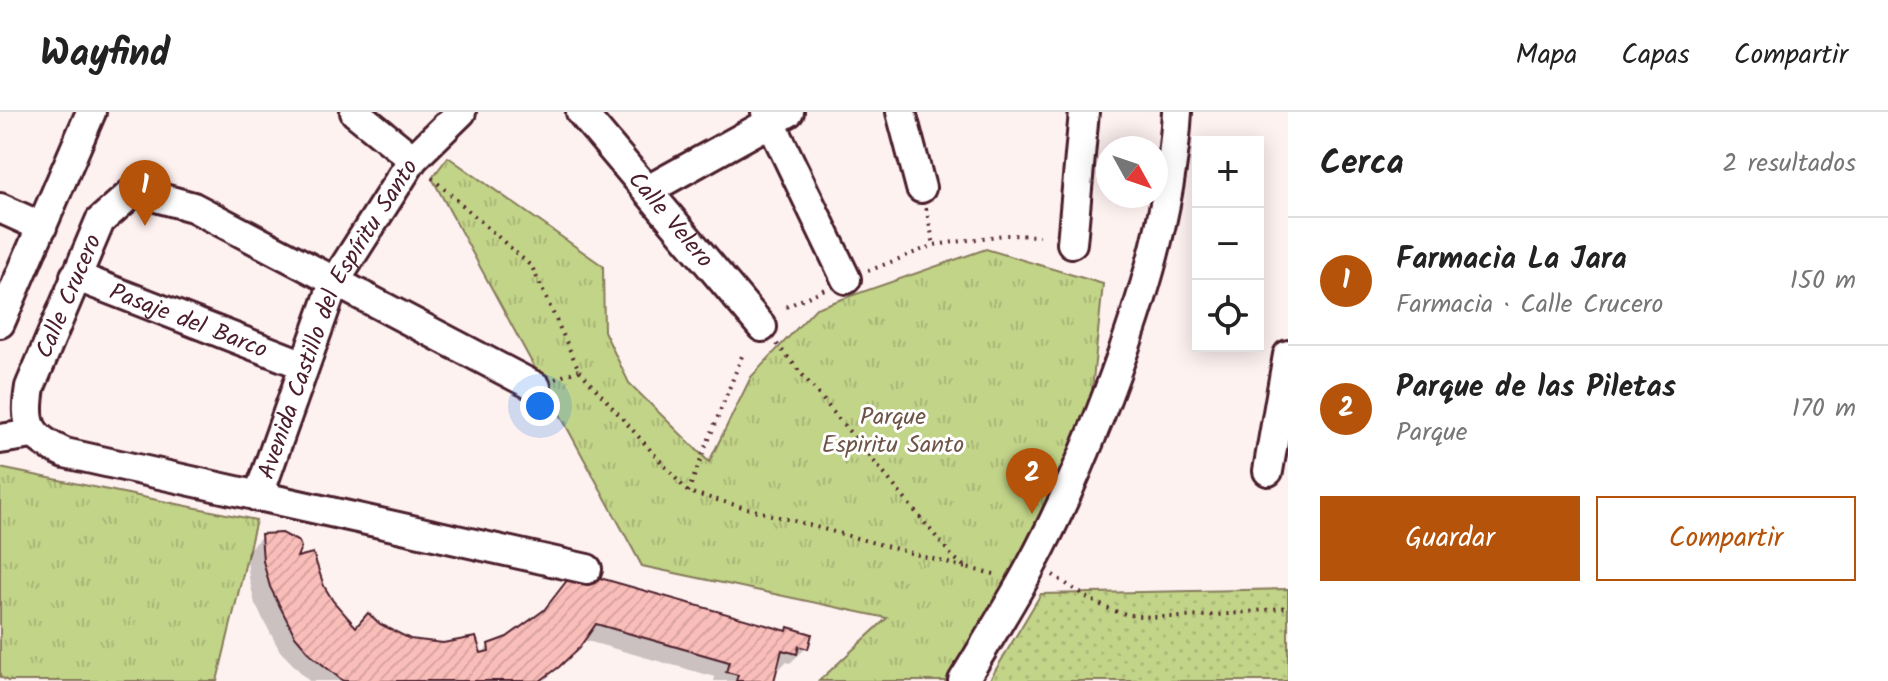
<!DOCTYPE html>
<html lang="es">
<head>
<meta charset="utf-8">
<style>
  body { margin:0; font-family:Kalam,sans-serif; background:#f6f6f6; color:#222 }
  .controls { position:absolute; right:24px; top:24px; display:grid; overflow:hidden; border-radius:0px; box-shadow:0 4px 20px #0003 }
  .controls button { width:72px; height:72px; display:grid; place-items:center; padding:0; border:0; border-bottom:2px solid #e0e0e0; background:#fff; color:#222; font:40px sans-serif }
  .compass { position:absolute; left:1096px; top:24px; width:72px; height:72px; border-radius:50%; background:#fff; box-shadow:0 4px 20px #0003; rotate:130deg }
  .you { position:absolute; left:540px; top:294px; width:28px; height:28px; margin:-20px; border:6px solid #fff; border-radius:50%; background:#1a73e8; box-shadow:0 0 0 12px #1a73e833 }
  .badge { display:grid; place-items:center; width:52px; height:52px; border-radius:50%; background:#b45309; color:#fff; font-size:26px; font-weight:700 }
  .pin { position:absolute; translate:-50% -66px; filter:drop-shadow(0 2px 4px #0008) }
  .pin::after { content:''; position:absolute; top:42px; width:28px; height:24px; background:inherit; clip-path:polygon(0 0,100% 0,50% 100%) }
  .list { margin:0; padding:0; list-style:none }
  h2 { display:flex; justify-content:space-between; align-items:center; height:104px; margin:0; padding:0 32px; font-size:34px }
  h2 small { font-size:26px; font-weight:400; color:#767676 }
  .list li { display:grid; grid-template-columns:52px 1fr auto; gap:24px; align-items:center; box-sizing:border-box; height:128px; padding:0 32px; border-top:2px solid #e0e0e0 }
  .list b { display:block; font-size:30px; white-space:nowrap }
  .list p { margin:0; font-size:26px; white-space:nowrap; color:#767676 }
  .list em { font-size:26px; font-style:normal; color:#767676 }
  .actions { display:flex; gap:16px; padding:24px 32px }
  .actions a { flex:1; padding:18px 0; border:2px solid #b45309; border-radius:0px; text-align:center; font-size:28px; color:#b45309 }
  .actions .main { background:#b45309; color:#fff }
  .icon { flex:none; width:44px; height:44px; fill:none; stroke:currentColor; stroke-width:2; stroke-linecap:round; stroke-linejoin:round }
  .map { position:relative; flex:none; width:1288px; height:569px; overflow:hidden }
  header { display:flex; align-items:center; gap:48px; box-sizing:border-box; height:112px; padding:0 40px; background:#fff; border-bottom:2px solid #e0e0e0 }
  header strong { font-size:38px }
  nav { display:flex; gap:44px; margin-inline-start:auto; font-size:28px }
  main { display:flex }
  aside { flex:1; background:#fff }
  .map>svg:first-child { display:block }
  .grass { fill:url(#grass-dots); stroke:#867a5a; stroke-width:2 }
  .park { fill:url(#park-tufts); stroke:#867a5a; stroke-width:2 }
  .shadow { fill:#0003 }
  .building { fill:url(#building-hatch); stroke:#4a1f2b; stroke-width:2 }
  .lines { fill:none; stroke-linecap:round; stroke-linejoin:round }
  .minor-casing { stroke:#4a1f2b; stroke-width:34 }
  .path { stroke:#4a1f2b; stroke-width:4; stroke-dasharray:2 6; stroke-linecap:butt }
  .minor { stroke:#fff; stroke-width:28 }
  .labels { text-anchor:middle; stroke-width:6; stroke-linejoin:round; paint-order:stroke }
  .street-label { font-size:24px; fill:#4a1f2b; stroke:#fff }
  .park-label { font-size:24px; fill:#6e5547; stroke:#fff }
</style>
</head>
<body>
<header>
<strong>Wayfind</strong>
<nav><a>Mapa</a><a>Capas</a><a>Compartir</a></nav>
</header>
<main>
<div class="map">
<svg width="1288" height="569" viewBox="0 0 1288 569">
  <defs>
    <pattern id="grass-dots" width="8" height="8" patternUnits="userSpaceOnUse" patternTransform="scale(2)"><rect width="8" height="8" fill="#c2d488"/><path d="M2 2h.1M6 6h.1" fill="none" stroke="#a8b676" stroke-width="1.8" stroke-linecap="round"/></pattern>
    <pattern id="park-tufts" width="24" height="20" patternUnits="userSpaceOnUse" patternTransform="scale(2)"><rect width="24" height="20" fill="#c2d488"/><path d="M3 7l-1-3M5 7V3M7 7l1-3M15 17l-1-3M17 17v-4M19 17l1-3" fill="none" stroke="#a8b676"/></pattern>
    <pattern id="building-hatch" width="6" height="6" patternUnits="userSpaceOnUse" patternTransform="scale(2)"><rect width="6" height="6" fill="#fabeba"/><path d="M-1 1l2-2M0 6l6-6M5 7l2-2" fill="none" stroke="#d8a3a0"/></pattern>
  </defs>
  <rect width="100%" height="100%" fill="#fef2f1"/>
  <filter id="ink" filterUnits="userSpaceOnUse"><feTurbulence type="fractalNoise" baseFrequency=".0125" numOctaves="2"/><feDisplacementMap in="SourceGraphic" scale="16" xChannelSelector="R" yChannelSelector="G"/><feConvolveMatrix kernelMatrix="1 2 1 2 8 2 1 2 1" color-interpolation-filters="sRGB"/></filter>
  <g filter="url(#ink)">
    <path class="grass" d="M1288,477v92h-299l52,-87z"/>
    <g class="park">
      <path d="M448,45l155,109 1,65 25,52 80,79 42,-85 65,-69 170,-59 117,35 -17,164 -123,233h-144l68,-63 -245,-52 -210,-388z"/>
      <path d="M0,356l256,52 -39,161h-209l-8,-4z"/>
    </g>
    <path class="shadow" d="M262,424l32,24 28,27 9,16 24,26 24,-3 31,15 70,14 9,-9 19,-8 29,-20 35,-41 234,71 -16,15 -4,-1 -7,7 -4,-1 -3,13h-58l1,-4 -135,-38 -37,42h-234l-29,-30 -25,-47 -6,-26 -3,-26z"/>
    <path class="building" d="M282,421l17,9 2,5 -4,10 16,-4 11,33 9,15 23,26 12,-14 12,11 30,15 33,4 33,-6 5,16 8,-2 -1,-7 19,-7 37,-27 28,-36 21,2 194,55 1,-4 24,7 -4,15 -9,-3 -2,8 -15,-4 -8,31h-38l2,-6 -12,-3 3,-10 -133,-38 -17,24 -20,19 -19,14h-197l-31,-25 -17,-20 -25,-49 -7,-26 -2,-27z"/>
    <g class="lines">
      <defs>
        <g id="minor">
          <path d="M355,0l58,47"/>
          <path id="s1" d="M581,0l181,215"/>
          <path d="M766,0l80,167"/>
          <path d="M901,0l20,76"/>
          <path d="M648,78l141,-78"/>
          <path d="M0,96l42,19"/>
          <path d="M1072,131l12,-131"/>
          <path id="s2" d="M75,164l229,89"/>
          <path d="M0,211l91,-211"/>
          <path d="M536,275l-343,-180 -59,-16 -34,30 -70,166c-6,38 -1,50 35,66l522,116"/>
          <path d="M0,327l33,-5"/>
          <path d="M1268,359l20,-116"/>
          <path id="s3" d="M258,385l76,-214 79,-124 48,-47"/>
          <path d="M963,569c23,-38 47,-76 68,-115 26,-48 48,-99 68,-149 38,-98 72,-199 78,-305"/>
        </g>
      </defs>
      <use href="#minor" class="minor-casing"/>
      <g class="path">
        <path d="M432,66l100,89 47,103 109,122 278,76"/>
        <path d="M926,96l8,37"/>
        <path d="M868,159l66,-26 70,-10 35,1"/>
        <path d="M786,195l41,-19"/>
        <path d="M777,232l175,212 14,12 33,7"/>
        <path d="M555,267l24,-9"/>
        <path d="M688,380l56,-141"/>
        <path d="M1053,463c23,15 50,36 78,40 43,6 114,-2 157,-8"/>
      </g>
      <use href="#minor" class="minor"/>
    </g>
  </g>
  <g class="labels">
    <g class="street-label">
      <text dy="8" stroke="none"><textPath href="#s1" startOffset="140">Calle Velero</textPath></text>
      <text transform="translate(68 184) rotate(-67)" y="8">Calle Crucero</text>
      <text dy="8" stroke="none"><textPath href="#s3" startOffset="196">Avenida Castillo del Espíritu Santo</textPath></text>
      <text dy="8" stroke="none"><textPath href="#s2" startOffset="122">Pasaje del Barco</textPath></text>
    </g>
    <g class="park-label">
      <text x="893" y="312">Parque<tspan x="893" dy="28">Espiritu Santo</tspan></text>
    </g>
  </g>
</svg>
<div class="controls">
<button>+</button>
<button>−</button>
<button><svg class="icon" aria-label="locate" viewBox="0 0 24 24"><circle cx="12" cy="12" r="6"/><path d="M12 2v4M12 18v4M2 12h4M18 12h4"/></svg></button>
</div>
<svg class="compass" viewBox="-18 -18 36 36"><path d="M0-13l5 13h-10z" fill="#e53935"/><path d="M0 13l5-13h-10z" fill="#767676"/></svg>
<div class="you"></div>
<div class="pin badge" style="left:145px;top:114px">1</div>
<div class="pin badge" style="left:1032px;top:402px">2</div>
</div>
<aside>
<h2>Cerca<small>2 resultados</small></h2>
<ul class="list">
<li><span class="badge">1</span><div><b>Farmacia La Jara</b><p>Farmacia · Calle Crucero</p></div><em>150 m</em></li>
<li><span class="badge">2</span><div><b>Parque de las Piletas</b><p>Parque</p></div><em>170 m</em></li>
</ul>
<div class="actions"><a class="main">Guardar</a><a>Compartir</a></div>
</aside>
</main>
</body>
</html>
